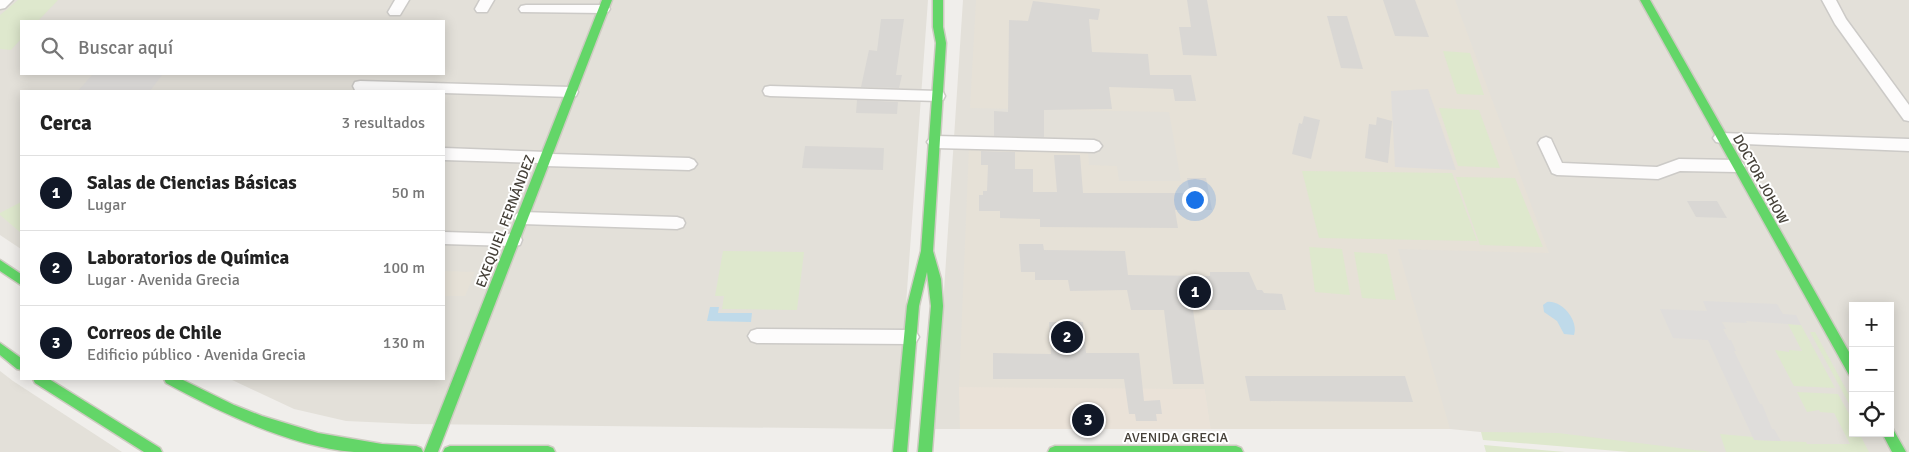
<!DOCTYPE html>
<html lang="es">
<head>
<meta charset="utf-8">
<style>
  body { margin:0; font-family:Signika,sans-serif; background:#f6f6f6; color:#222 }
  .controls { position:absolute; right:15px; bottom:15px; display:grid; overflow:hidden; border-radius:0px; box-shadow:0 2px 12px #0003 }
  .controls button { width:45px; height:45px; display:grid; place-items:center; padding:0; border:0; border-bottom:1px solid #e0e0e0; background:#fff; color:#222; font:25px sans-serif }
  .you { position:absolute; left:1194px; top:199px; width:18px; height:18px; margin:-12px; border:4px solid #fff; border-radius:50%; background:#1a73e8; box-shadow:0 0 0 8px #1a73e833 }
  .badge { display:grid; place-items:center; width:32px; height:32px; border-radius:50%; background:#111827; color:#fff; font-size:16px; font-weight:700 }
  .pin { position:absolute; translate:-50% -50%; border:2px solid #fff; box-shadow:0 1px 5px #0006 }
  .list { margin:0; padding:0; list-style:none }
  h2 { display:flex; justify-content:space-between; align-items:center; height:65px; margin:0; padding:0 20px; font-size:21px }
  h2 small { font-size:16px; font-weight:400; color:#767676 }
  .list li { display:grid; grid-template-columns:32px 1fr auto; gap:15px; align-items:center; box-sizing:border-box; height:75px; padding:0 20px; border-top:1px solid #e0e0e0 }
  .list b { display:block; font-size:19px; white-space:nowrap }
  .list p { margin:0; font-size:16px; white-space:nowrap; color:#767676 }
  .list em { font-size:16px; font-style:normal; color:#767676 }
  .icon { flex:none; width:28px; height:28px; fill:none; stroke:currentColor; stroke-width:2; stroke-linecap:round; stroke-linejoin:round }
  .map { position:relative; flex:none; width:1909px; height:452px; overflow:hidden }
  .search { position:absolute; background:#fff; box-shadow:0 2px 12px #0003; left:20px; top:20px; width:425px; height:55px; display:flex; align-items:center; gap:12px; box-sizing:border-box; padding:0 18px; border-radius:0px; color:#767676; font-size:19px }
  .panel { position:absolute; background:#fff; box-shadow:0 2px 12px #0003; left:20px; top:90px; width:425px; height:290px; border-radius:0px }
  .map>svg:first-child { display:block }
  .residential { fill:#e3e0d9; fill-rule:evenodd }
  .commercial { fill:#eae2d8 }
  .education { fill:#e6e1d7 }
  .green { fill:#dee8cd }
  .parking { fill:#dfdddb }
  .water { fill:#bfdaea }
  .building { fill:#d9d7d4 }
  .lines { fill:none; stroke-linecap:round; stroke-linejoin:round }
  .street-casing { stroke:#cccac7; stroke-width:3 }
  .fast-casing { stroke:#cecbc2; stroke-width:3 }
  .street { fill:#fdfcfc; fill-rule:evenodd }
  .fast { fill:#63d668; fill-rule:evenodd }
  .labels { text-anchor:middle; stroke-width:4; stroke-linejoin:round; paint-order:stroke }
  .street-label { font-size:14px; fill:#454038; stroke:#fff }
</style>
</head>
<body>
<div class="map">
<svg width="1909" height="452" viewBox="0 0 1909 452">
  <rect width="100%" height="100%" fill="#f0eeeb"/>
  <g class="residential">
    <path d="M0,0h928l-31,429 -484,-5 -67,-3 -52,-12 -64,-30h214v-288h-423v158l-21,-14zM21,21h423v53h-423z"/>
    <path d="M963,0h946v452h-229l-230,-23h-515zM1853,306h37v127h-37z"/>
    <path d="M0,371l13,10 109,71h-122z"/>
  </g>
  <path class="commercial" d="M1018,386l187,3 6,40h-251l-1,-42z"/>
  <g class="education">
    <path d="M976,0h479l94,253 -151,-4 52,180h-239l-6,-40 -246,-2 10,-240 119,3 1,15 28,1 2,15h62l-12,-69 -199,-4z"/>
    <path d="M444,271l31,1 -10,24h-21z"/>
  </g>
  <g class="green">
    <path d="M18,0h40l-20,21h-17v18l-10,11 -11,-1v-34z"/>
    <path d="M1443,51l27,2 14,42 -27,-1z"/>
    <path d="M1439,108l40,2 21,58 -42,-2z"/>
    <path d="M1302,171l150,2 25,68 -158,-3z"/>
    <path d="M1456,177l59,1 28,69 -63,-2z"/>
    <path d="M21,202v31l-21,-18v-2z"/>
    <path d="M1309,247l33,2 8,46 -35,-3z"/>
    <path d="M723,251l81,1 -7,58 -75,-1 2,-13h-9z"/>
    <path d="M1354,252l33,2 9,46 -34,-2z"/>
    <path d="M1788,324l13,1 34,63 -41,-2 -19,-36 14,2v-2l13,1z"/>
    <path d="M1810,332h5l38,70v9z"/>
    <path d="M1797,392l41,2 15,27v12h6l10,19h-143l-6,-18 33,3 2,3 51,2 1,2h43l-16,-31 -14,-1 -1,-2 -12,2z"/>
    <path d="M1481,432l77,1 153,19h-82l-146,-12z"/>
    <path d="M1484,445l81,7h-79z"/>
  </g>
  <g class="parking">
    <path d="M93,74h46l23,1 -12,16h-72z"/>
    <path d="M1428,89l28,81 -61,-3 -4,-76z"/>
    <path d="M1703,301l74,3 6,10 13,1 5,10 -55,-4 1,2 -25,-1 4,7h-3l6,11h2l5,11h-2l26,53h2l10,25h2l7,12 -27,-1 -46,-100 -35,-2 -13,-29 47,2z"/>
  </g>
  <g class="water">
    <path d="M1547,302c16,-2 32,20 27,33l-10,-1 -7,-13 -13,-9 -1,-7z"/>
    <path d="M710,307h9l-1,6h34l-1,9 -44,-1z"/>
  </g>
  <g class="building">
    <path d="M1187,0h20l10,56 -34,-1 -4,-28h12z"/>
    <path d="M1383,0h32l14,37 -34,-1z"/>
    <path d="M1033,1l67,8 -2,11 -9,-1 3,33 56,2 2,21h41l5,26h-21l-2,-12 -64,-2 3,22 -68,1v27l-50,-1v-25l14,1 1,-92 19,1z"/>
    <path d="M1327,16h20l16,53 -22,-1z"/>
    <path d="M881,19h23l-8,56h6l-3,13 -38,-1 8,-37 8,1z"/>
    <path d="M857,100l41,2 -1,12 -41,-1z"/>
    <path d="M1304,116l16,4 -9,39 -19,-5 7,-31 3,1z"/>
    <path d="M1377,117l15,4 -4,42 -23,-5 4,-34 7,1z"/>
    <path d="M805,146l79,2 -1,22 -81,-2z"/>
    <path d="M981,151l34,1v17h18v23h24l-3,-37h26l3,38h107l-3,-15h19l6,32h-37l3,18 -138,-1v-8l-40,-1v-7h-21v-16h4v-4h4l1,-26h-7z"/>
    <path d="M1687,201h30l10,17 -31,-1z"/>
    <path d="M1019,244h24l1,6 81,1 3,24 82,1v-4h39l8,18h5l2,3 18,1 4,16h-93l11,74h-31l-9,-74h-33l-4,-20 -57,1 -2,-11h-33v-8h-14z"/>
    <path d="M1049,322h34l3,31h53l5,48 16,-1 2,14h-6l1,7h-21l-1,-7h-6l-5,-35h-131v-26l58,1z"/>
    <path d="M1245,376h160l8,26 -163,-1z"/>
  </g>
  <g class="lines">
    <defs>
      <g id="street">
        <path d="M0,0h13l-8,8 -5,1z"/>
        <path d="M395,0h14l-9,15h-10l-2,-3z"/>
        <path d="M480,0h14l-7,12h-10l-2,-3z"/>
        <path d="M1822,0h14l10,19 63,86v16l-5,-1 -69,-96z"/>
        <path d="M526,5h77l5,1 2,3 -2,3 -5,1 -82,-1 -2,-3 2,-3z"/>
        <path d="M360,81l211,6 5,1 2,4 -2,4 -5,1 -127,-4v-2h-84l-5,-1 -2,-4 2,-4z"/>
        <path d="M770,86l168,5 5,1 2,4 -2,4 -5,1 -168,-5 -5,-1 -2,-4 2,-4z"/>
        <path d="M1721,133l188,6v12l-188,-8 -5,-1 -3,-4 3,-4z"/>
        <path d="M935,136l159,4 5,2 3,4 -3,4 -5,2 -159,-4 -5,-2 -3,-4 3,-4z"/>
        <path d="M1546,137l5,2 11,24 95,4 22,-8 58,1 5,2 3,4 -3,4 -5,2 -57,-1 -22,8 -101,-4 -5,-2 -14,-30 3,-4z"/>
        <path d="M444,148l102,4 6,2 137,4 5,2 3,4 -3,4 -5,2 -144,-4 -6,-3 -95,-3z"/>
        <path d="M522,212l155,5 6,2 2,4 -2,4 -6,2 -155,-5 -6,-2 -2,-4 2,-4z"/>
        <path d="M444,232l70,2 6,1 2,5 -2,5 -6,1 -70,-2z"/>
        <path d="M757,329l153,1 6,2 3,5 -3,5 -6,2 -153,-1 -6,-2 -3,-5 3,-5z"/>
      </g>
      <g id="fast">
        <path d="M602,0h10l-174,452h-14z"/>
        <path d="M933,0h10v27l3,16 -13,208 8,28 2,27 -11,146h-14l13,-146 -4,-34 -8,34 -12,146h-14l14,-146 14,-55 15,-208 -3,-16z"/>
        <path d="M1640,0h10l203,359v17l-4,-1z"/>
        <path d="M0,260l21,14v11l-21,-14z"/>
        <path d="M0,343l21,15v12l-4,-1 -17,-14z"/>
        <path d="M33,379h16l111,69 2,4h-18l-109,-69z"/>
        <path d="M164,379h17l53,26 28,11 56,17 64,11 34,2 5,2 2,4c-23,0 -46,0 -69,0 -62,-5 -135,-40 -188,-69z"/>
        <path d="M1890,428l3,1 13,23h-14l-10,-19h8z"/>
        <path d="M450,446h98l5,2 2,4h-112l2,-4z"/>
        <path d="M1055,446h181l5,2 2,4h-195l2,-4z"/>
      </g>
    </defs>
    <use href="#street" class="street-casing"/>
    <use href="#fast" class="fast-casing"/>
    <use href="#street" class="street"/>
    <use href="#fast" class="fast"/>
  </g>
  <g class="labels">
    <g class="street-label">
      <text transform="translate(1761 179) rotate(61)" y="5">DOCTOR JOHOW</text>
      <text transform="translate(505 221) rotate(-69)" y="5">EXEQUIEL FERNÁNDEZ</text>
      <text x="1176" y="442">AVENIDA GRECIA</text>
    </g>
  </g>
</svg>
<div class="controls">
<button>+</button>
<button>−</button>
<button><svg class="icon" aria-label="locate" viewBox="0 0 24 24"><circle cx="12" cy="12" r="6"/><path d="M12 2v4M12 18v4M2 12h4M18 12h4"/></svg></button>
</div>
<div class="you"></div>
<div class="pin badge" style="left:1195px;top:292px">1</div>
<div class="pin badge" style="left:1067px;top:337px">2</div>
<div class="pin badge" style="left:1088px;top:420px">3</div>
<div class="search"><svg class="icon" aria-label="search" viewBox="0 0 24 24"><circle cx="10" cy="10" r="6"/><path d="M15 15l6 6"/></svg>Buscar aquí</div>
<section class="panel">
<h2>Cerca<small>3 resultados</small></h2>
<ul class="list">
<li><span class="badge">1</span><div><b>Salas de Ciencias Básicas</b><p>Lugar</p></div><em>50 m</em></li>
<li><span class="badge">2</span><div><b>Laboratorios de Química</b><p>Lugar · Avenida Grecia</p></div><em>100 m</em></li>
<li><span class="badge">3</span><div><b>Correos de Chile</b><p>Edificio público · Avenida Grecia</p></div><em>130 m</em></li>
</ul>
</section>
</div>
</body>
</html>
